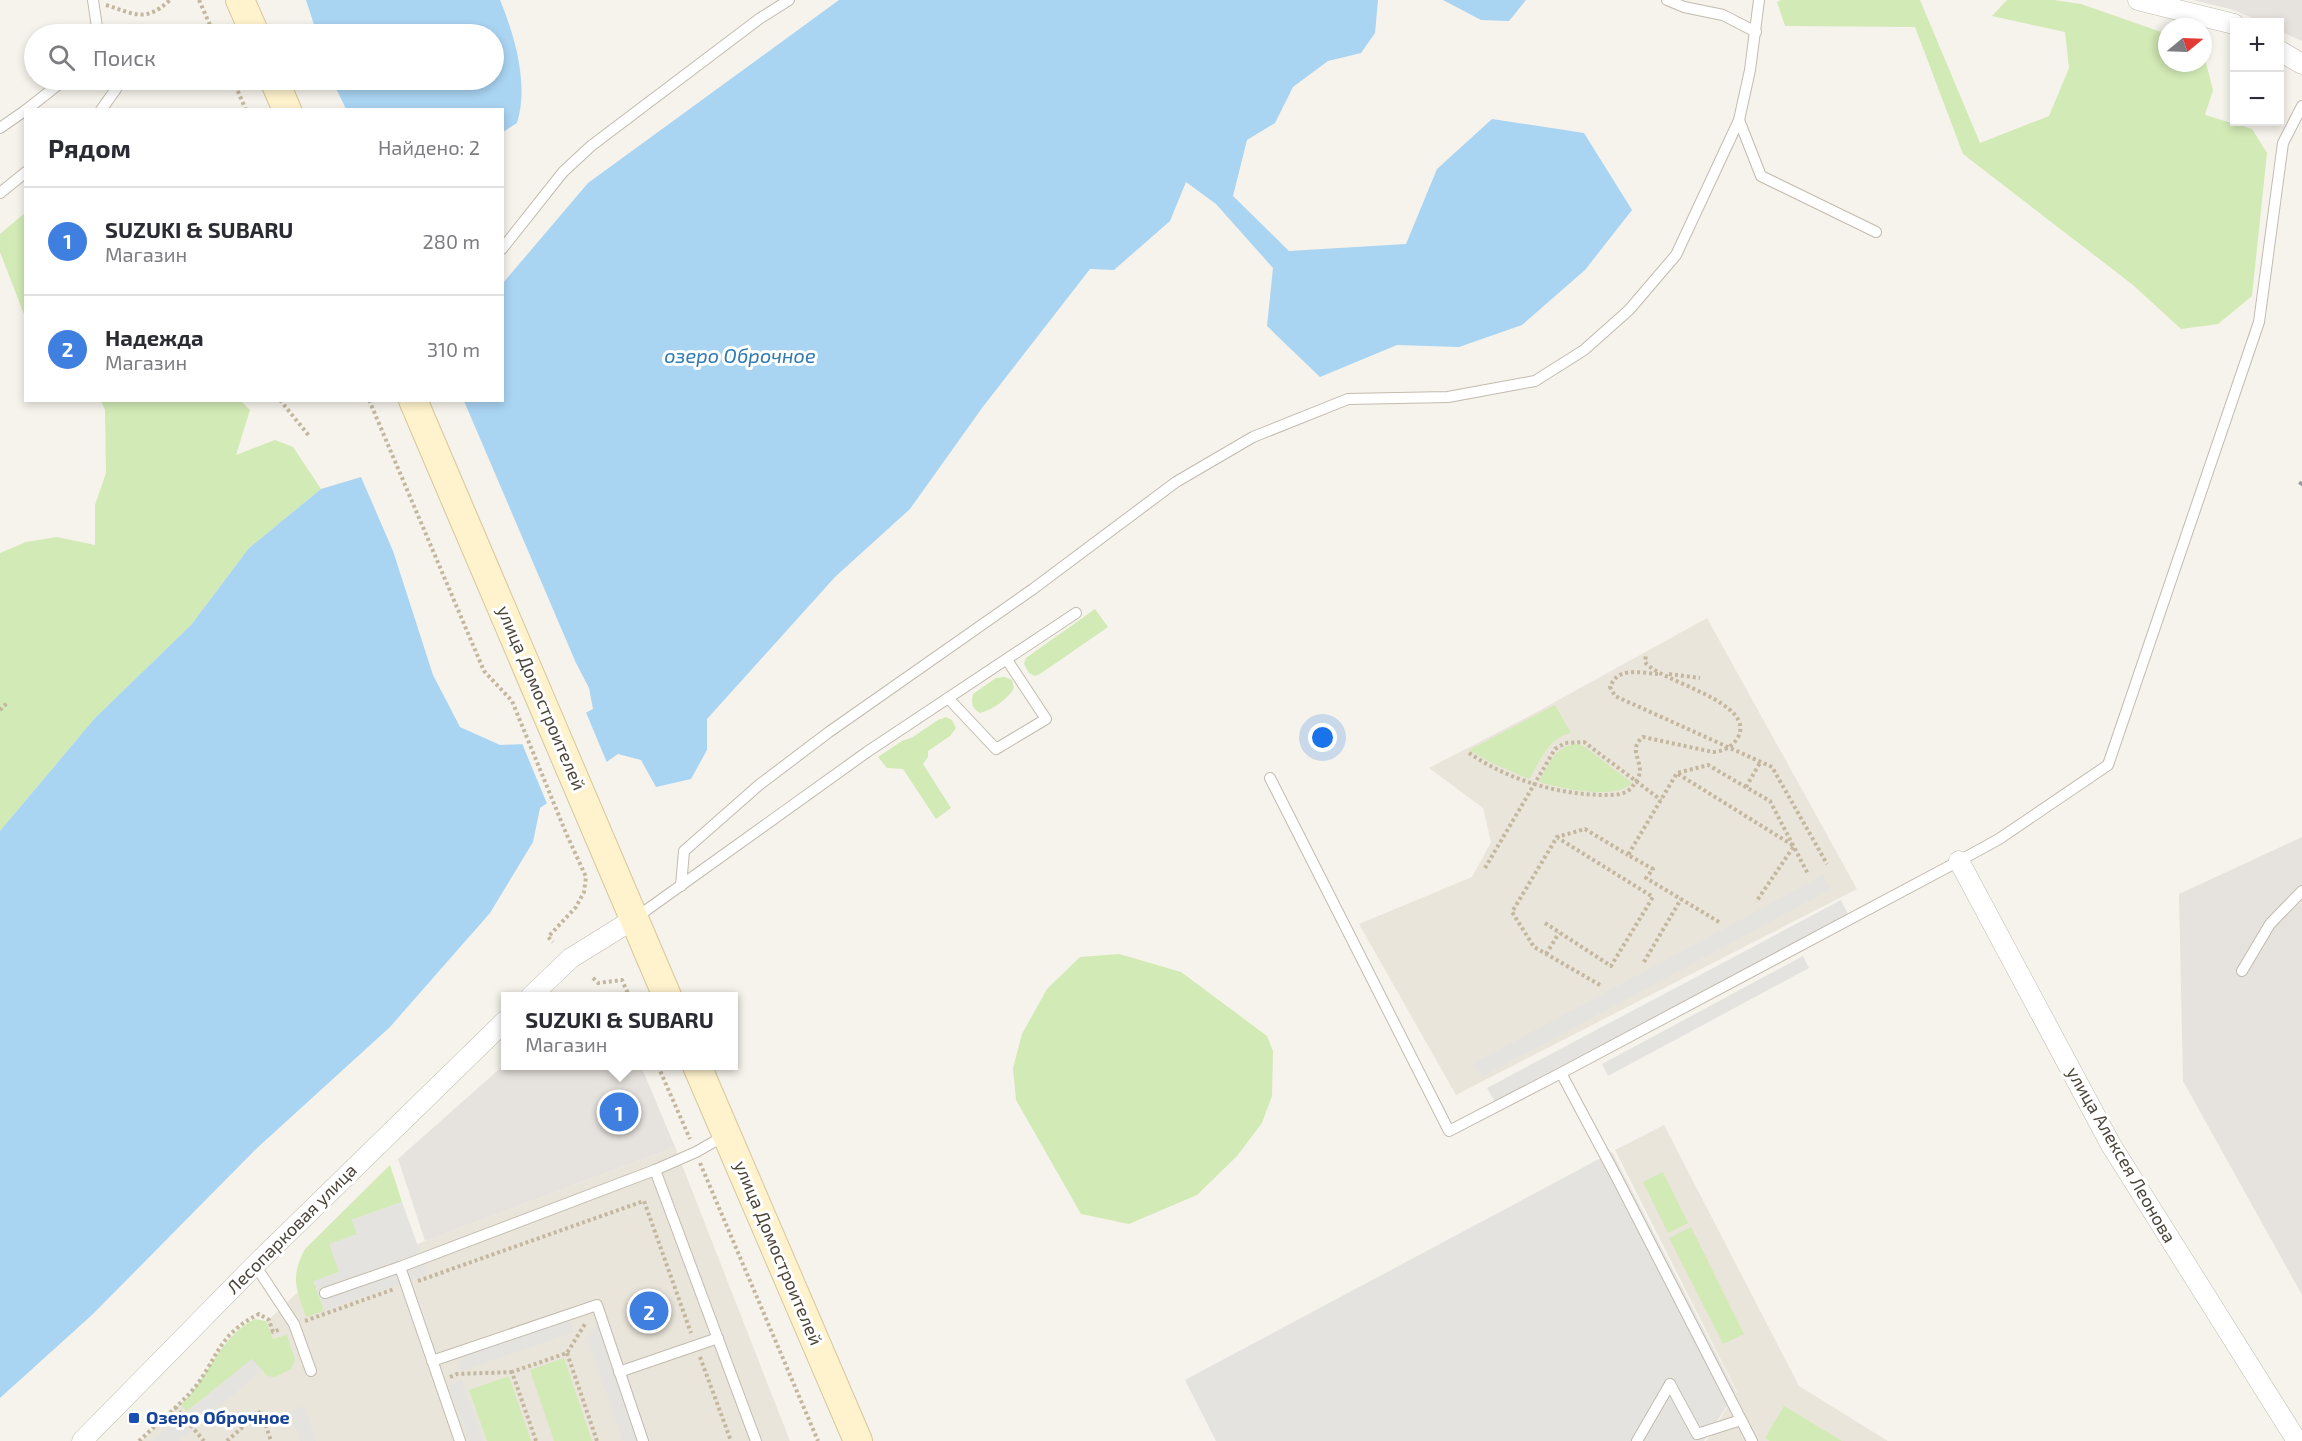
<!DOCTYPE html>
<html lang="ru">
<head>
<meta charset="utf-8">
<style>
  body { margin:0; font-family:"Exo 2",sans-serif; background:#f7f7f7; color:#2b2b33 }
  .controls { position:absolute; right:18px; top:18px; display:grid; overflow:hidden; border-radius:0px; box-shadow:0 3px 9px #0003 }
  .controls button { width:54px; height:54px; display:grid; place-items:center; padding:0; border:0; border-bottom:2px solid #e1e1e2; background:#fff; color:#2b2b33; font:30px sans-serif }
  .compass { position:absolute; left:2158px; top:18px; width:54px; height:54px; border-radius:50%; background:#fff; box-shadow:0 3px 9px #0003; rotate:71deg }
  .you { position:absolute; left:1323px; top:738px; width:21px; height:21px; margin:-15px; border:4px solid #fff; border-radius:50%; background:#1a73e8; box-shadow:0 0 0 9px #1a73e833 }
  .badge { display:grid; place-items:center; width:39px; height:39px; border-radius:50%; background:#0b8043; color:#fff; font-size:20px; font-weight:700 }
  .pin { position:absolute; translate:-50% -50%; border:3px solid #fff; box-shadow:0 2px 6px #0006 }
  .popup { position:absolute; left:501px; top:992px; width:237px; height:78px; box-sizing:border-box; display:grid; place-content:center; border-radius:0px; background:#fff; filter:drop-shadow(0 2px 4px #0005); font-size:20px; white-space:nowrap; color:#7c7c81 }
  .popup b { font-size:22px; color:#2b2b33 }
  .popup::after { content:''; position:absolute; left:50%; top:100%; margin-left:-12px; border:12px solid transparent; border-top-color:#fff }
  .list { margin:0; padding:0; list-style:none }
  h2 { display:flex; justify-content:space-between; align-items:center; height:78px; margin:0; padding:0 24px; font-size:26px }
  h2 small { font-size:20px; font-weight:400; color:#7c7c81 }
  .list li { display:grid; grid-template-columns:39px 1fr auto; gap:18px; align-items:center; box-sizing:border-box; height:108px; padding:0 24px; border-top:2px solid #e1e1e2 }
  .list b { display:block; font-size:22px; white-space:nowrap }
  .list p { margin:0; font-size:20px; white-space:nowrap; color:#7c7c81 }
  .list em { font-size:20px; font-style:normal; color:#7c7c81 }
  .icon { flex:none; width:33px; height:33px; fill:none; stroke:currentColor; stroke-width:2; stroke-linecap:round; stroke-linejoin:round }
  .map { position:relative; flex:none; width:2302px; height:1441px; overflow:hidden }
  .search { position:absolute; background:#fff; box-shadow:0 3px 9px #0003; left:24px; top:24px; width:480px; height:66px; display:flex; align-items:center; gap:15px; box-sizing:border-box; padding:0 21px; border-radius:33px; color:#7c7c81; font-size:22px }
  .panel { position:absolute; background:#fff; box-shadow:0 3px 9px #0003; left:24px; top:108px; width:480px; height:294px; border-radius:0px }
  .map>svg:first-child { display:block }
  .residential { fill:#eae5da }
  .industrial { fill:#e6e2dd }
  .green { fill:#d2eab5 }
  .parking { fill:#e5e3e0 }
  .water { fill:#a9d4f2 }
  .pier { fill:#f6f3ec }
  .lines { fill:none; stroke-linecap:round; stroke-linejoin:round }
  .service-casing { stroke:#c2bbae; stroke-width:12 }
  .minor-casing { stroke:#c2bbae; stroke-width:21 }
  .secondary-casing { stroke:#d6c79b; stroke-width:30 }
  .path { stroke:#c4b79f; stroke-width:4; stroke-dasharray:3 3; stroke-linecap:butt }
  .service { stroke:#fff; stroke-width:10 }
  .minor { stroke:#fff; stroke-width:20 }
  .secondary { stroke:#fff3cd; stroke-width:28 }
  .rail { stroke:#9a9a9a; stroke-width:4.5; stroke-dasharray:8 8; stroke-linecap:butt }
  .transit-dot { fill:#1a4fb4; stroke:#fff; stroke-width:2 }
  .labels { text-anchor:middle; stroke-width:6; stroke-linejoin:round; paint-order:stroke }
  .street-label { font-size:18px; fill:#4b4439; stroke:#fff }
  .transit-label { font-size:18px; font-weight:bold; fill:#164399; stroke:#fff; text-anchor:start }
  .water-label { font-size:20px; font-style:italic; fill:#2e7ab2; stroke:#fff }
</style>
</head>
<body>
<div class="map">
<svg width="2302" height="1441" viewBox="0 0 2302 1441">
  <rect width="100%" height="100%" fill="#f6f3ec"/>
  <g class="residential">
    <path d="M1707,618l150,271 -401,206 -97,-171 113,-47 19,-35 -8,-34 -54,-40 106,-55z"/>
    <path d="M1664,1125l135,261 89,55h-182l31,-49 -122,-242z"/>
    <path d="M675,1147l115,294h-649l158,-150 126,-50z"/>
  </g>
  <g class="industrial">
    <path d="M2193,0h109v41l-22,-10v-9h-18l-28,-12z"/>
    <path d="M2302,837v458l-119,-214 -4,-187z"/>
    <path d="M505,1064l136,2 34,81 -250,94 -27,-82z"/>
  </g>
  <g class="green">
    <path d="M1781,0h139l60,143 69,-27 20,-48 -4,-36 -73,-16 15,-16h47l27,4 86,30v29h36v-4l3,4 7,27 -8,25 47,14 15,24 -15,143 -34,28 -37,5 -48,-44 -170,-131 -48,-127 -130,-1 -8,-24z"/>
    <path d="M25,213v104l-25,-65v-18z"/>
    <path d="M101,401h140l9,9 -14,45 39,-15 18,7 28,42 -72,59 -58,77 -96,93 -95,113v-278l26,-11 31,-5 38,8v-40l11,-32 -1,-63z"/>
    <path d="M1095,609l13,18 -68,47 -5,2 -6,-3 -5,-9 2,-6z"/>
    <path d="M1005,677l7,3 2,8c-7,12 -22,22 -34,25 -8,-5 -9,-9 -7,-19l23,-16z"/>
    <path d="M1555,705l16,28c-23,5 -30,27 -42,46l-37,-16 -23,-13z"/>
    <path d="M946,717l6,3 4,8 -6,8 -22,15v6l-5,7 28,44 -15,11 -33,-50 -16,-1 -9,-11 24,-16 11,-4 25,-17z"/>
    <path d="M1578,744l7,3 47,36c-19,18 -70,5 -93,-1 10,-18 16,-37 39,-38z"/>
    <path d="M1119,954l62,18 86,64 6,15 -1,45 -10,27 -25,33 -40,39 -68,29 -48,-10 -65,-114 -3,-32 9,-34 25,-45 33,-32z"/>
    <path d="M390,1165l12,37 -50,18 5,14 -18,38 -25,10 10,29 -18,6c-10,-28 -16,-40 -1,-68z"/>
    <path d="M1663,1172l25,51 -20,10 -25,-51z"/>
    <path d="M1691,1227l53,107 -21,10 -54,-106z"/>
    <path d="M255,1319l11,2 7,18 14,-4 8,25 -4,9 -16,8 -8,-1 -15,-17 -65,52 -6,-6c27,-27 39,-69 74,-86z"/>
    <path d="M564,1358l28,83h-38l-24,-71z"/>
    <path d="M509,1376l22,65h-44l-18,-51z"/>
    <path d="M1784,1406l58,35h-72l-5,-3z"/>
  </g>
  <g class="parking">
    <path d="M1823,875l8,14 -349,188 -8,-14z"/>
    <path d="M1841,900l7,14 -353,188 -8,-14z"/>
    <path d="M1803,956l6,12 -201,108 -6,-12z"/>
    <path d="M1612,1152l124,240 -32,49h-488l-31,-61z"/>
    <path d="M402,1202l26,72 -104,37 -10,-30 25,-9 -10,-28 28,-10 -5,-14z"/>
    <path d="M570,1320l4,12 -112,39 -4,-12z"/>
    <path d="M597,1325l40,116h-14l-36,-102z"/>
    <path d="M252,1359l10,11 -83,71h-27z"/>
    <path d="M462,1380l21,61h-14l-20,-56z"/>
    <path d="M304,1406l12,35h-16l-11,-30z"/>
  </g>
  <g class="water">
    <path d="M306,0h194c15,36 29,85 17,123l-14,9 -1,-22 -156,-1 -14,-29h162v-46h-177z"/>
    <path d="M839,0h539l-3,33 -14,20 -33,8 -35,26 -18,36 -28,17 -14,56 56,55 117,-7 31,-75 55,-50 92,14 48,77 -47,60 -63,55 -63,22 -62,-2 -77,32 -53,-51 6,-58 -57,-64 -30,-22 -16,39 -56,49 -24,-1 -108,139 -72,101 -75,68 -128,142v31l-16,29 -35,8 -15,-27 -23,-6 -78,54 -7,34 -43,71 -100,114 -134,122 -163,165 -93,84v-567l95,-113 96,-93 58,-77 72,-59 40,-12 32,74 40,124 27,52 40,18 26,-1 67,-35 -4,-21 -13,-25 -112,-262 38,-1 1,-117 85,-100z"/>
    <path d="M1443,0h83l-17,21 -28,-1z"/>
  </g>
  <path class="pier" d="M585,710l23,55 -60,41 -27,-65z"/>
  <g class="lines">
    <defs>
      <g id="service">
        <path d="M93,0l5,34"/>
        <path d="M1667,0l17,7 39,8 33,17"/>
        <path d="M26,110l38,-30"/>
        <path d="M101,110l15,-21 -4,-9"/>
        <path d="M1739,120l22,56 115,56"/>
        <path d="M0,128l26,-18"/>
        <path d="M0,193l26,-21"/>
        <path d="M502,249l61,-77 28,-26 168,-127 30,-19"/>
        <path d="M948,698l48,51 50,-30 -39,-59"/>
        <path d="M1270,778l179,353 112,-58"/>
        <path d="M681,886l3,-35 75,-66 70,-53 204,-143 143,-107 77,-45 95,-38 100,-2 87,-16 49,-31 45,-40 47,-55 63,-135 11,-50 9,-70"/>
        <path d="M634,919l233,-167 209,-139"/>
        <path d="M2242,971l28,-47 32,-33"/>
        <path d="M655,1170l101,271"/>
        <path d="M255,1265l39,59 17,47"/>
        <path d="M400,1267l60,174"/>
        <path d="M325,1293l75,-26 255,-97 41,-18 28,-16"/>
        <path d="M432,1361l165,-56 46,136"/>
        <path d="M619,1372l99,-34"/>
        <path d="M1670,1384l27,50 44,-14"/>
        <path d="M1637,1441l33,-57"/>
        <path d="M1752,1441l-135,-263 -56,-105 398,-212 40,-22 109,-74 151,-443 24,-179 19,-37"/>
      </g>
      <g id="minor">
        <path d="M2138,0l96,24"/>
        <path d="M2280,51l22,13"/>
        <path d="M1959,861l152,284 186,296"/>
        <path d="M531,996l40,-38 63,-39"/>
        <path d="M82,1441l173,-176 250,-244"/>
      </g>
      <g id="secondary">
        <path d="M240,0l15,34"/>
        <path d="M274,80l13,30"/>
        <path d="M413,400l254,596"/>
        <path d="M697,1066l161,375"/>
      </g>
    </defs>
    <use href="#service" class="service-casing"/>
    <use href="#minor" class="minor-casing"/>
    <use href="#secondary" class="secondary-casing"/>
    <g class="path">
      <path d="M199,0l15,34"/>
      <path d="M106,5c29,9 39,18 64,-5"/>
      <path d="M233,80l13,30"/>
      <path d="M280,400l30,37"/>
      <path d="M369,400l115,271 28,30 54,132 20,44 -2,15 -8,15 -28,30 5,5"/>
      <path d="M1658,674c-18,-1 -40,-8 -48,13l5,9 157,71 55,97"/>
      <path d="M1669,674l31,4"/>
      <path d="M0,710l7,-7"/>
      <path d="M1469,753c40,27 89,42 137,42 9,0 20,0 26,-8 3,-4 8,-11 8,-16 0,-13 -11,-23 3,-34l70,15c10,-1 18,-4 24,-13 23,-37 -78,-57 -92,-77l1,-7"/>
      <path d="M1678,774l116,72 -38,56"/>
      <path d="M1746,787l15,-26"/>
      <path d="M1485,868l70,-119 10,-6 19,-1 77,58"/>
      <path d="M1719,922l-73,-44 7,-9 -25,-14 49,-82 31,-8 62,36 38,73"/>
      <path d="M1545,923l66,43 42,-69 -95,-59"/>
      <path d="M1546,954l13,-21"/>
      <path d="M1644,962l37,-63"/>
      <path d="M593,978l5,5 24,-3 7,16"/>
      <path d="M1600,985l-66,-38 -22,-35 45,-75 28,-8 43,26"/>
      <path d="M658,1066l32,73"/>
      <path d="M700,1163l118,278"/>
      <path d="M418,1281l226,-80 47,132"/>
      <path d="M305,1321l89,-32"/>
      <path d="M567,1353l30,88"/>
      <path d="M700,1357l31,84"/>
      <path d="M450,1377l7,-3 55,-2"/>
      <path d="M175,1407l29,34"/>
      <path d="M139,1441c17,-16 35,-31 51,-48 28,-32 25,-57 69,-79l10,6 4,12 8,-3"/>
      <path d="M227,1441l34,-30 10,30"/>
      <path d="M536,1441l-24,-69 55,-19 18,-29"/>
    </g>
    <use href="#service" class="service"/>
    <use href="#minor" class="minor"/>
    <use href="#secondary" class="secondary"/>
    <path class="rail" d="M2300,485l2,-3"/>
  </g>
  <rect class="transit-dot" x="128" y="1412" width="12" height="12" rx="3"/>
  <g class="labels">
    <g class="street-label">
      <text transform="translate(541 698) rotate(67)" y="6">улица Домостроителей</text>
      <text transform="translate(2121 1155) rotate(60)" y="6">улица Алексея Леонова</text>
      <text transform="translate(292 1229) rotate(-45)" y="6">Лесопарковая улица</text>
      <text transform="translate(778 1253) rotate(67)" y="6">улица Домостроителей</text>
    </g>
    <g class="transit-label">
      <text x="146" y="1424">Озеро Оброчное</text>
    </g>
    <g class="water-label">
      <text x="740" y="363">озеро Оброчное</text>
    </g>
  </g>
</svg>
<div class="controls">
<button>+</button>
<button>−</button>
</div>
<svg class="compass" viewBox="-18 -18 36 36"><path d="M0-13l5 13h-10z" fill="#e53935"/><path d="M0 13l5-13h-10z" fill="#7c7c81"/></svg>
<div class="you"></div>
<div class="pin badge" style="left:619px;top:1112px;background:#3f7fe0">1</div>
<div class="popup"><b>SUZUKI &amp; SUBARU</b>Магазин</div>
<div class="pin badge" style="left:649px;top:1311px;background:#3f7fe0">2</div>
<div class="search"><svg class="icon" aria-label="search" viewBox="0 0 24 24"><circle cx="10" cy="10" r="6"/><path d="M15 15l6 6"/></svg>Поиск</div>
<section class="panel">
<h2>Рядом<small>Найдено: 2</small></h2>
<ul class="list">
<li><span class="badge" style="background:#3f7fe0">1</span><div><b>SUZUKI &amp; SUBARU</b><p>Магазин</p></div><em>280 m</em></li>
<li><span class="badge" style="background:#3f7fe0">2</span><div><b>Надежда</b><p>Магазин</p></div><em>310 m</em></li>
</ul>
</section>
</div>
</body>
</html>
